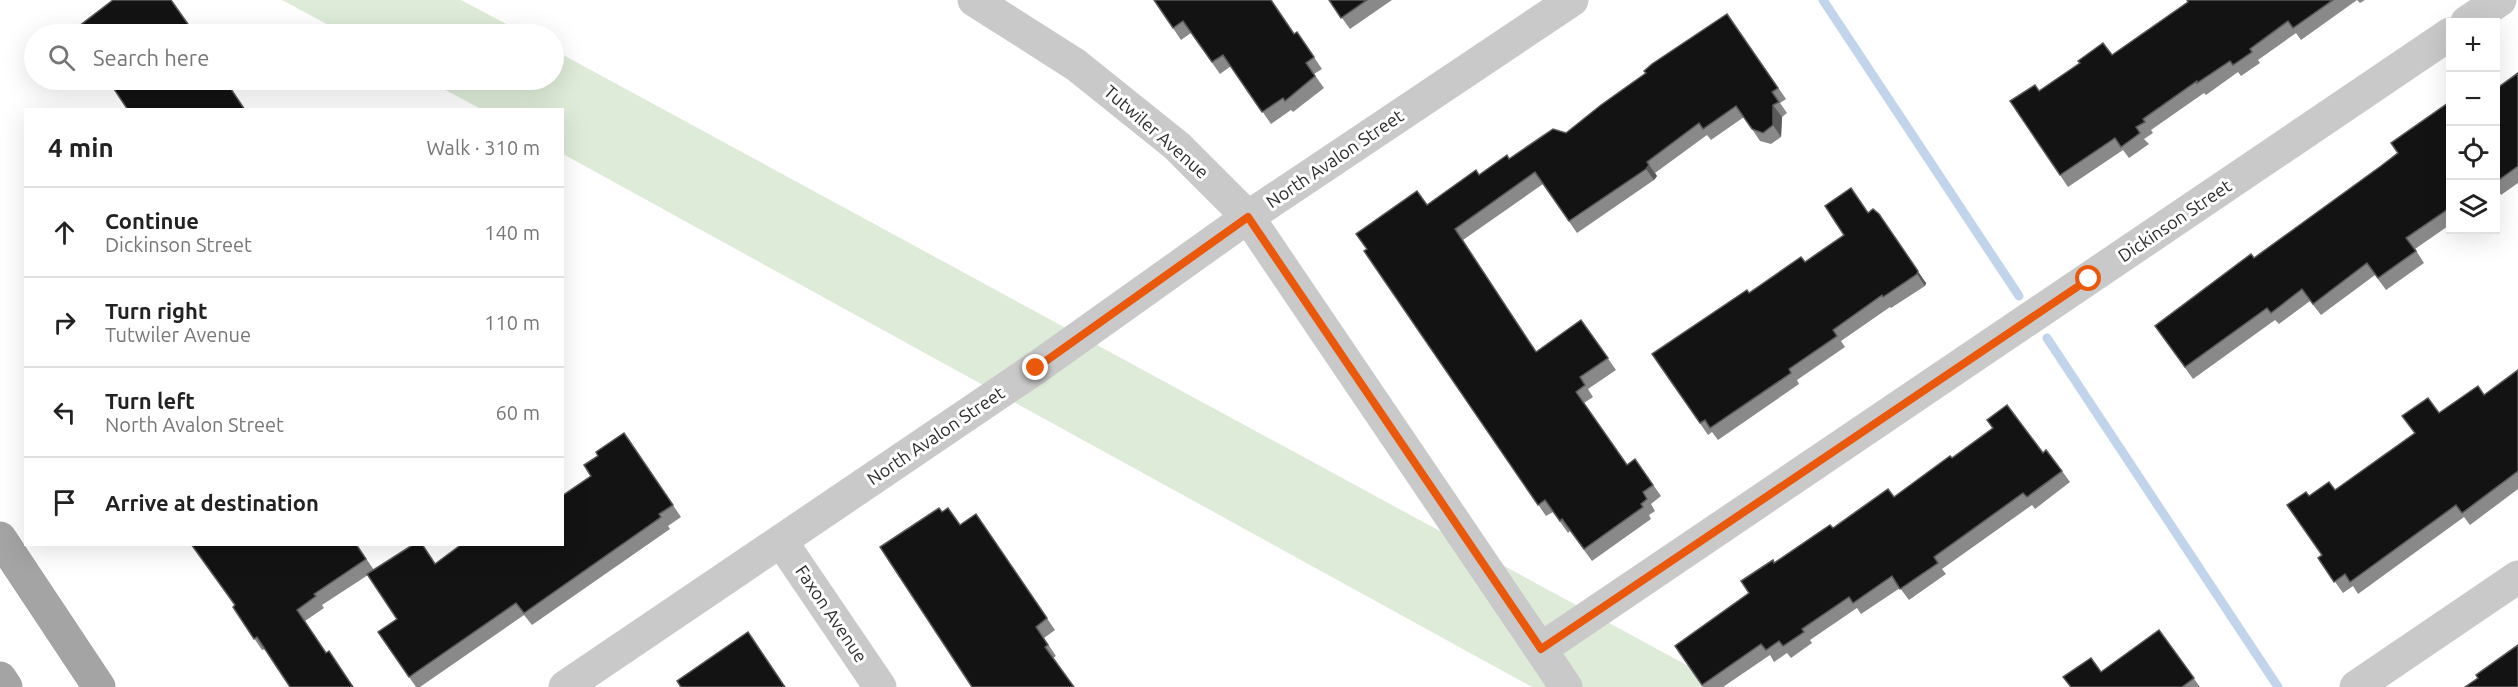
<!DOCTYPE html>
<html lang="en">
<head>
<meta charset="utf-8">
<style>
  body { margin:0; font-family:Ubuntu,sans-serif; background:#f6f6f6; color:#222 }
  .controls { position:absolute; right:18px; top:18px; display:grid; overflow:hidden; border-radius:0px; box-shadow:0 6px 24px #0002 }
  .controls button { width:54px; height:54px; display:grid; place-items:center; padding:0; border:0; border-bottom:2px solid #e0e0e0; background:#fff; color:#222; font:30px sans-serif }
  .stop { position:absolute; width:18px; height:18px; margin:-14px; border:4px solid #ea580c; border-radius:50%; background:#fff }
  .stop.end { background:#ea580c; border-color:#fff; box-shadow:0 2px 6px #0008 }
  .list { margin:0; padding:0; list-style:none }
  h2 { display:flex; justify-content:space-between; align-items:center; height:78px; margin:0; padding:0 24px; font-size:26px }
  h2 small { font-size:20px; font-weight:400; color:#767676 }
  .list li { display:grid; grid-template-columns:39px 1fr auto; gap:18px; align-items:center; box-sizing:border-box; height:90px; padding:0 24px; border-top:2px solid #e0e0e0 }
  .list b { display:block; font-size:22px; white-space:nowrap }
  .list p { margin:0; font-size:20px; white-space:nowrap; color:#767676 }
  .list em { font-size:20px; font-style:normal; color:#767676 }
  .icon { flex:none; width:33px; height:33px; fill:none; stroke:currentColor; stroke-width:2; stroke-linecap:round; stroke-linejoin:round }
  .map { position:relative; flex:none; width:2518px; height:687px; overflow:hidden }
  .search { position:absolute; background:#fff; box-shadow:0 6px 24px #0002; left:24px; top:24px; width:540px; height:66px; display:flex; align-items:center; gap:15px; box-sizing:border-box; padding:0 21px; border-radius:33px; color:#767676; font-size:22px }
  .panel { position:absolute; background:#fff; box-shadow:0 6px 24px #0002; left:24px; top:108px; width:540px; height:438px; border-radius:0px }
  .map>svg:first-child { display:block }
  .green { fill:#deebd8 }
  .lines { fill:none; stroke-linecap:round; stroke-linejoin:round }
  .stream { stroke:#c2d4ec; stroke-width:9 }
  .street { stroke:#c9c9c9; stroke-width:33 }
  .primary { stroke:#a4a4a4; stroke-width:33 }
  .wall { fill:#898989 }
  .shaded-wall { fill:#5a5a5a }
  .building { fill:#131313; stroke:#5a5a5a; stroke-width:1.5 }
  .route { stroke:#ea580c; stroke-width:8 }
  .labels { text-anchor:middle; stroke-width:6; stroke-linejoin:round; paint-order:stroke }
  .street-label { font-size:18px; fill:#2c2c2c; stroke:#fff }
</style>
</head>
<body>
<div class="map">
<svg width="2518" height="687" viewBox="0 0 2518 687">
  <rect width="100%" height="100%" fill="#fff"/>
  <g class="green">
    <path d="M282,0h179l64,34h-180z"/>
    <path d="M554,50l1173,637h-195l-969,-533 -1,-44 -81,-1 -54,-29h127z"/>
  </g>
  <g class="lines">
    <g class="stream">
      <path d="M1823,0l196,296"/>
      <path d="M2047,338l231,349"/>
    </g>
    <g class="street">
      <path d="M974,0l102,65 101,81 71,71 318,470"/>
      <path d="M2467,22l33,-22"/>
      <path d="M781,541l99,146"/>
      <path d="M1541,649l909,-615"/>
      <path d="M565,687l471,-319 212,-151 324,-217"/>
      <path d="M2356,687l162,-110"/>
    </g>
    <g class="primary">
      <path d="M0,538l99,149"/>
      <path d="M0,678l6,9"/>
    </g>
  </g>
  <g class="wall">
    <path d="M1154,0l140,34 3,-2 25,37 -8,5 10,14 -31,24 -2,-2 -20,14 -40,-58 -11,8 -29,-41 -10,7z"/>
    <path d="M1329,0h63l-42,29z"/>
    <path d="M2187,0h170l-56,40 -5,-7 -38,27 2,3 -19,13 -3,-4 -32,23 -2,-2 -53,37 2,3 -9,6 5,5 -20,14 -6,-8 -55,37 -58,-86 29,-10 73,-36 76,-53z"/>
    <path d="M2357,0h8l-5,3z"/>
    <path d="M1727,14l59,85 -6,4 7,10 -5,4 -1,20 -10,7 -11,-3 -16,-24 -33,23 -4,-5 -52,38 2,3 -3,4 -77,53 -34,-49 -80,56 73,112 45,-32 35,50 -28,19 5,8 -9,6 43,62 8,-6 26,37 -10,8 4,7 -6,4 2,4 -59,42 -22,-30 -2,2 -15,-21 -7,4 -182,-265 63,-46 82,-46 57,-26z"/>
    <path d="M2518,73v110l-17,12 -3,-5 -2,2v-103z"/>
    <path d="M2451,101v123l-36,25 9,14 -38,27 -11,-15 -54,40 -11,-14 -31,23 -4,-4 -82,59 -38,-53 99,-68 127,-92 16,-13z"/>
    <path d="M1868,213l58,70 -1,3 -34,22 -1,-1 -49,34 4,6 -48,33 2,4 -81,56 -6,-8 -4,3 -56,-81 97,-61 56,-31 39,-27z"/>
    <path d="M2518,370v119l-48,36 -6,-8 -106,77 -5,-8 -10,7 -25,-35 4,-3 -13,-59 26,-6 80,-57 24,-20 45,-18z"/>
    <path d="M624,433l57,84 -13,9 2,3 -138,96 -8,-10 -104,72h-4l-38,-55 19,-13 -29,-44 -46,30 2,3 -19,13 21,32 28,34 -89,-38 -3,1 -29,-43 123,-63 18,26 61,-6 127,-20 29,-68z"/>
    <path d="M2043,453l19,18 8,11 -35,27 -3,-4 -90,64 4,5 -37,26 -9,-12 -39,26 -4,-6 -47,32 2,3 -21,15 -4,-5 -13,9 -4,-7 -47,32h-20l-28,-41 74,-53 25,-30 59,-35 61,-31 58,-39z"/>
    <path d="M942,512l18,13 16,-11 79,116 -11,8 12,18 -3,2z"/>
    <path d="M2159,630l41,57h-129l30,-15z"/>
  </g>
  <g class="shaded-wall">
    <path d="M1773,105l9,12 -1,20 -8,-12z"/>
    <path d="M1649,165l8,11 -3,4 -8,-11z"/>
    <path d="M1879,214l47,69 -1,3 -8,-12z"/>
  </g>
  <g class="building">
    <path d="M113,0h58l24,34h-118l-3,-4z"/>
    <path d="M1154,0h117l23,34 3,-2 17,25 -8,6 9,13 -30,25 -2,-3 -21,14 -39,-57 -11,7 -29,-41 -10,7z"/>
    <path d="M1329,0h38l-26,18z"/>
    <path d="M2187,0h146l-40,28 -5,-7 -38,28 2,3 -19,13 -3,-4 -33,22v-2l-54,38 2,3 -9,5 4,6 -19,14 -6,-9 -55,37 -50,-74 25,-16 4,6 41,-28 -2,-2 25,-18 9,12 76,-53z"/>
    <path d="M1727,14l51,74 -6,4 7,10 -6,3v20l-10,8 -11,-4 -16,-23 -33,23 -4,-6 -52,39 2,3 -3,4 -77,52 -34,-49 -80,57 81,123 45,-32 27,38 -28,19 5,8 -9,7 51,73 8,-6 18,26 -10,7 4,7 -6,5 2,3 -59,42 -22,-30 -2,2 -15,-21 -7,5 -174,-254 3,-2 -11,-15 61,-43 10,14 49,-35 3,5 28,-20 2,4 44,-30 13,4 35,-28 45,-32 -2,-2 8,-7z"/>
    <path d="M2518,73v93l-22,16v-93z"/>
    <path d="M108,80h117l20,30h-117z"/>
    <path d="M2451,101v106l-45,31 10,13 -38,27 -11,-15 -54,41 -11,-15 -31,24 -4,-5 -82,59 -30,-41 96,-72 3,4 127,-92 17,-13 -7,-10z"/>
    <path d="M1851,188l17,25 5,-4 6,5 39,57 -1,3 -34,23 -1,-2 -49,35 4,6 -48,33 2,4 -81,55 -5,-8 -5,3 -48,-69 95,-64 2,3 52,-36 4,5 39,-27 -19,-29z"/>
    <path d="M2518,370v101l-56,42 -6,-8 -106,77 -5,-8 -11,8 -16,-24 4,-3 -35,-50 19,-13 3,4 20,-14 6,8 80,-57 -13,-17 26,-18 11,15 39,-27 6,9z"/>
    <path d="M2007,405l36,48 3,-3 16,21 -35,26 -4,-4 -89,64 4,6 -38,26 -8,-13 -39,27 -4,-6 -47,32 2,3 -21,14 -4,-5 -13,9 -5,-6 -59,41 -27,-39 74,-53 -8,-12 32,-21 1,3 56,-38 3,3 55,-39 6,8 56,-41 2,2 41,-30 -6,-8z"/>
    <path d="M624,433l49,72 -14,9 2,3 -137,96 -8,-10 -107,74 -31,-45 19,-13 -30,-45 47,-30h8l13,20 27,-20h100v-48l29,-20 -7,-11 14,-9 -2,-4z"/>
    <path d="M939,508l3,4 6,-4 12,17 16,-11 71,104 -11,9 12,18 -3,2 29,40h-102l-92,-140z"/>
    <path d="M191,544h165l10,15 -52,35 2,2 -19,14 29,43 3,-2 24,36h-63l-33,-50 -3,2 -21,-32 2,-2z"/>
    <path d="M2159,630l35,48 -12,9h-111l-8,-10 28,-19 10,14z"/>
    <path d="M748,632l37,55h-104l-4,-6z"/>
    <path d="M2518,645v42h-53l13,-9 -2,-3z"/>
  </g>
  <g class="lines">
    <path class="route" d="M1036,368l212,-151 293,432 548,-370"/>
  </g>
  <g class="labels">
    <g class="street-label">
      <text transform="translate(1156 132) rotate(41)" y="6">Tutwiler Avenue</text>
      <text transform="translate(1335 159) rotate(-34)" y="6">North Avalon Street</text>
      <text transform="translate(2175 221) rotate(-34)" y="6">Dickinson Street</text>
      <text transform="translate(936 436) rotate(-34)" y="6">North Avalon Street</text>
      <text transform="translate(831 614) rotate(56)" y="6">Faxon Avenue</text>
    </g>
  </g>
</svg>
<div class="controls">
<button>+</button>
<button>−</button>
<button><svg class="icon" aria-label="locate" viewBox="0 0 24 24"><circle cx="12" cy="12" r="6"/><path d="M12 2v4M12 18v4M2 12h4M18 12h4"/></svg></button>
<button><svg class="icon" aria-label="layers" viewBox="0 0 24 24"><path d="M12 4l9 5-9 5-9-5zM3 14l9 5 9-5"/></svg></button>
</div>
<div class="stop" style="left:2089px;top:279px"></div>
<div class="stop end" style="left:1036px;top:368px"></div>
<div class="search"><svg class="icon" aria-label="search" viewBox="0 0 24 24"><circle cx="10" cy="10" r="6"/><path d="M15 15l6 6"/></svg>Search here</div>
<section class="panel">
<h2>4 min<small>Walk · 310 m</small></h2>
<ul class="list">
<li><svg class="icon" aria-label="ahead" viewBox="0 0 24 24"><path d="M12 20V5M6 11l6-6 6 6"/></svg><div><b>Continue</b><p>Dickinson Street</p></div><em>140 m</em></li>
<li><svg class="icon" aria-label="right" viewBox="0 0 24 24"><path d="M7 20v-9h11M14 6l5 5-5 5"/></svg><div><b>Turn right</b><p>Tutwiler Avenue</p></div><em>110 m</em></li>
<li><svg class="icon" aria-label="left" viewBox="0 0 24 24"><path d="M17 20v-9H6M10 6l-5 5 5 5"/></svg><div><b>Turn left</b><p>North Avalon Street</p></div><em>60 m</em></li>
<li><svg class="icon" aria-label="arrive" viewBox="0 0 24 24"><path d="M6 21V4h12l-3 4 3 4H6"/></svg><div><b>Arrive at destination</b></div></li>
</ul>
</section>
</div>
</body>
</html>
